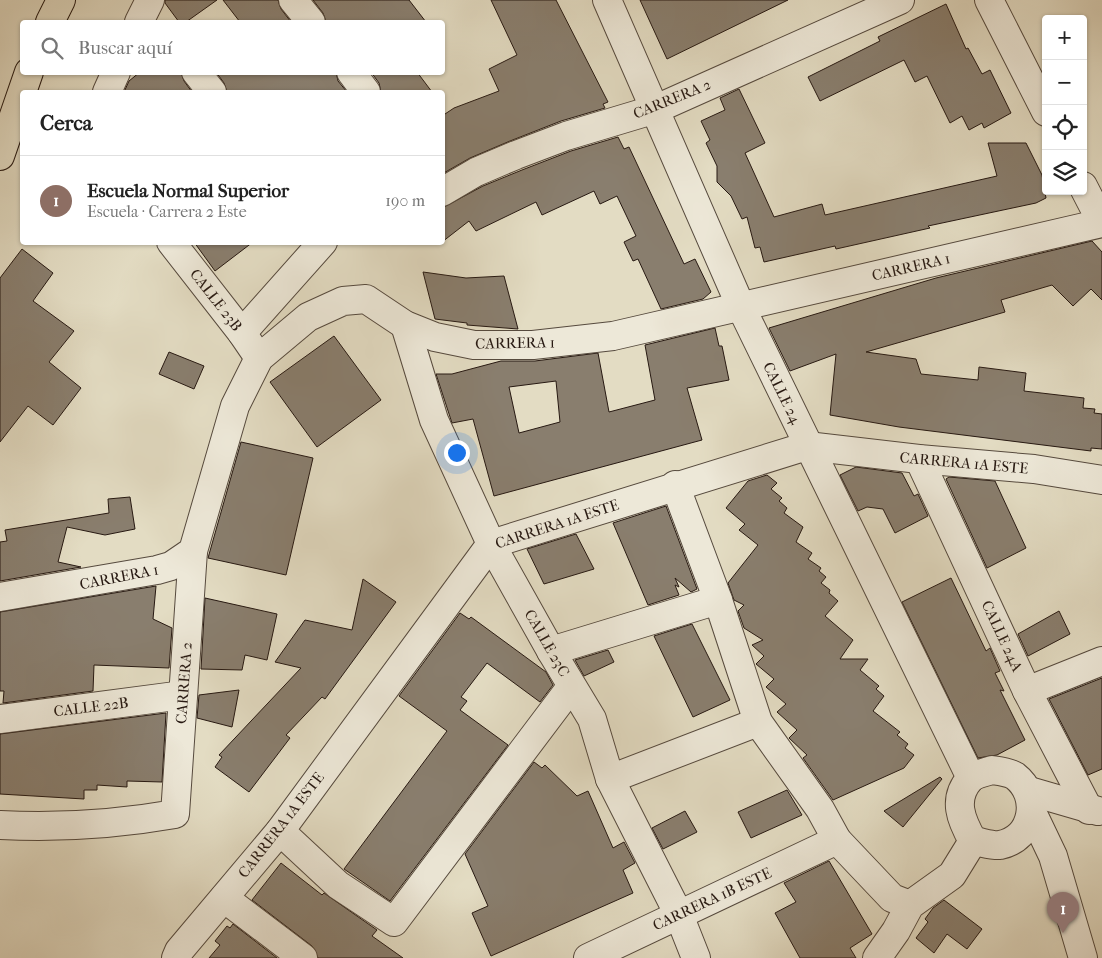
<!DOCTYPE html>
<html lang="es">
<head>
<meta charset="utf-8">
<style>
  body { margin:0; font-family:"IM FELL French Canon",serif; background:#f2f2f2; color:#222 }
  .controls { position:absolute; right:15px; top:15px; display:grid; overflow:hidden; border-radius:5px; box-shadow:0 1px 4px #0004 }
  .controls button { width:45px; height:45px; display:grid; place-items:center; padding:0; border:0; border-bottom:1px solid #e0e0e0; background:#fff; color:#222; font:25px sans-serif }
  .you { position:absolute; left:456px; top:452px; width:18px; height:18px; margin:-12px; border:4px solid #fff; border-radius:50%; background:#1a73e8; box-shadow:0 0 0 8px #1a73e833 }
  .badge { display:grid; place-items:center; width:32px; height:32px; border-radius:50%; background:#ea580c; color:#fff; font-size:16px; font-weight:700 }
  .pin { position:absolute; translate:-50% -41px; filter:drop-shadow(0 1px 2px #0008) }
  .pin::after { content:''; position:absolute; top:26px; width:18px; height:15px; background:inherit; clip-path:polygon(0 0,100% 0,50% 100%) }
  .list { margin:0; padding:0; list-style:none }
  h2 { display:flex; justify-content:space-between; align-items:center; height:65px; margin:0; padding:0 20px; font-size:21px }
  h2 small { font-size:16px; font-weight:400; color:#767676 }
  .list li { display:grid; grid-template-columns:32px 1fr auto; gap:15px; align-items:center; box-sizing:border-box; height:90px; padding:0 20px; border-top:1px solid #e0e0e0 }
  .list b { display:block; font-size:19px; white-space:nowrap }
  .list p { margin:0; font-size:16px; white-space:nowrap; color:#767676 }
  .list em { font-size:16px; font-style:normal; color:#767676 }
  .icon { flex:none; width:28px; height:28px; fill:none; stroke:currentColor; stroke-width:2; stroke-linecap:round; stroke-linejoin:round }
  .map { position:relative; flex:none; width:1102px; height:958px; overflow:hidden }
  .search { position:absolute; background:#fff; box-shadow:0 1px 4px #0004; left:20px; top:20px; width:425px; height:55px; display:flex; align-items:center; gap:12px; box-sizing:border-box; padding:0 18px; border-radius:5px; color:#767676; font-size:19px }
  .panel { position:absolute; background:#fff; box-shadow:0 1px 4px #0004; left:20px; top:90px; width:425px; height:155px; border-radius:5px }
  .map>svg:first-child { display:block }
  .building { fill:#897e6e; stroke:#271912; fill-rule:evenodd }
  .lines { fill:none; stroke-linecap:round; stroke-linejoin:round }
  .minor-casing { stroke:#564a3e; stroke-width:30 }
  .major-casing { stroke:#271912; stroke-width:30 }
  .minor { stroke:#ede8d8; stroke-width:28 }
  .major { stroke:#e3dcc3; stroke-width:28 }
  .labels { text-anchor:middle; stroke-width:4.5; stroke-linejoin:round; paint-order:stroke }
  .street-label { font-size:15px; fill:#271912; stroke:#ede8d8 }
</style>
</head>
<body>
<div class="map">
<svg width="1102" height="958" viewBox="0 0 1102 958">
  <rect width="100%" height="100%" fill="#e3dcc3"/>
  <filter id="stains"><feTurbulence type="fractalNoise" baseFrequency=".004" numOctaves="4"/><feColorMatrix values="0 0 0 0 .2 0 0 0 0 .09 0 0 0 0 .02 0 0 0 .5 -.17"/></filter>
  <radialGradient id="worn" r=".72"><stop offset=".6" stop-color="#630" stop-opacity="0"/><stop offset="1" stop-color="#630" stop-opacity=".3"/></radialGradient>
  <g class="building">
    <path d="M165,0h52l-31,22h-7l-14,-19z"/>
    <path d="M223,0h55l3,9 10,13h-51z"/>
    <path d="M313,0h96l17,22h-100l-3,-9z"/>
    <path d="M491,0h65l52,102 -5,2 2,4 -44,13 -51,20 -40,17 -28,16v-58l12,-8 45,-17 -10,-22 28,-14z"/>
    <path d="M640,0h148l-121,59z"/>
    <path d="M946,4l20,45 2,-1 14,26 8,-4 21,43 -27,15 -2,-5 -13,7 -7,-14 -12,7 -23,-47 -12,6 -11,-22 -84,41 -12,-24 72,-36 -2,-4z"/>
    <path d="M140,72h41l3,9 8,11h-68l5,-11z"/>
    <path d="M216,72h120l2,9 9,11h-120l-3,-9z"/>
    <path d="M371,72h46l15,20h-51l-2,-9z"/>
    <path d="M739,89l26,54 -20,10 29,64 48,-13 3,11 172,-39 -9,-33h38l16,32 4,23 -10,5 -108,23 2,2 -94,21 -1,-3 -71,16 -4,-15 -5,1 -8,-31 -5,2 -11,-23 -14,-14v-16l-11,-23 4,-3 -9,-19 24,-11 -5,-12z"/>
    <path d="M618,137l6,12 5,-2 55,117 11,-5 16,33 -8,7 -42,10 -23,-50 -5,2 -9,-19 12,-6 -19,-40 -17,8 -6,-13 -52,24 -6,-13 -60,29 -7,-10 -27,21v-34l41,-22 39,-16 49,-19z"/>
    <path d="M1092,241l10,11v48l-11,-11 -18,17 -21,-21 -51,15 4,12 -139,40 50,7 5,15 57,6 1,-13 47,6 -2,18 60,7 -1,10 12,1 -1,4 8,1v35l-11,-1v3l-192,-24 -69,-12 6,-61 -46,17 -21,-43 167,-50z"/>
    <path d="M194,242h59l-38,29z"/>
    <path d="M22,249l31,24 -20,28 41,30 -25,31 32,26 -28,37 -25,-19 -28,36v-164z"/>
    <path d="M423,272l43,6 38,-2 14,53 -51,-4v-2l-32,-4z"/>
    <path d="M715,328l4,18h3l7,34 -42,8 15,52 -208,56 -21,-77 -21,4 -16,-49h16l49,-13h34l63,-8 11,59 46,-12 -10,-55zM556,381l4,41 -41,11 -10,-46z"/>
    <path d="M334,336l47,64 -64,47 -47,-65z"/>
    <path d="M169,352l35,14 -10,23 -35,-15z"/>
    <path d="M241,442l72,16 -27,117 -78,-17z"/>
    <path d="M856,467l46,6 12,23 4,-2 10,22 -33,17 -12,-24 -16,-2 -9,4 -18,-36z"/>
    <path d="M767,475l10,8 -6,6 11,9 -3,3 8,7 -3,5 19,14 -7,15 16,11 -4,6 13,9 -2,3 7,6 -5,6 9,7 -1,3 9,8 -13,15 28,24 -13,19h28l-8,11 19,16 -3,3 8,7 -11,15 27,21 -3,3 11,9 -3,4 9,7 -10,13 -71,32 -30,-42 4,-3 -18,-17 8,-8 -20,-18 9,-8 -20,-17 8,-8 -18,-15 8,-8 -12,-11 11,-5 -19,-12 -6,-17 6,-6 -10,-5 -6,-17 30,-38 -19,-15 6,-6 -19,-16 22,-27z"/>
    <path d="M949,477l46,4 31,67 -39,20 -41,-89z"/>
    <path d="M130,497l5,32 -30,6 -38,-8 -9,35 23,5 -81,14v-39l7,-1 -2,-11 104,-17 -1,-14z"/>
    <path d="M666,506l31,83 -6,3 -16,-14 4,9 -4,-2 4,10 -31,10 -35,-82z"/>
    <path d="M576,534l18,35 -50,15 -17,-35z"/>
    <path d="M951,578l35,73 4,-3 10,23 -5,2 9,18 -4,-1 25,50 -28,15 -19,3 -76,-156z"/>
    <path d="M363,579l33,23 -71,97 -3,-2 -36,38 4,3 -41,54 -34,-25 7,-10 -3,-2 82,-87 -26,-6 30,-42 47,10z"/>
    <path d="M156,586l-3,33 19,9 -3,40 -75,-3 -1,26 -90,12 1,-12h-4v-79z"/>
    <path d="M205,598l72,16 -10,46 -22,-5 -3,15 -41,-1z"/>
    <path d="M1059,611l11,23 -42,22 -10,-22z"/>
    <path d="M460,613l9,6 2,-2 75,55 7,13 -13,17 -53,-39 -26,34 6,4 -7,9 48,35 -118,156 -46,-32 103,-138 -48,-35z"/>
    <path d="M692,624l38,76 -37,17 -39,-81z"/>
    <path d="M608,650l6,12 -30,14 -9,-16z"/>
    <path d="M1102,678v91l-14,6 -39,-76z"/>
    <path d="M239,690l-7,37 -35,-9 2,-23z"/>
    <path d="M166,713l-4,69 -35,-1v6l-30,-2v5h-13v9l-84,-5v-60z"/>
    <path d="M534,762l8,6 3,-3 32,31 11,-5 25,57 11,-6 11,21 -12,7 10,23 -142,63 -19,-43 16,-7 -23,-52z"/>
    <path d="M940,777l2,2 -39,48 -19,-16z"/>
    <path d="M787,790l15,25 -51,23 -13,-26z"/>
    <path d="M685,811l12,21 -34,17 -11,-21z"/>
    <path d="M829,861l43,73 -22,14 6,10h-56l-25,-45 21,-11 -12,-19z"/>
    <path d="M281,863l41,32 2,-2 53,37 -5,6 31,22h-85l-6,-12 -60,-46z"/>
    <path d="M944,900l38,29 -15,20 -20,-15 -13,19 -18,-15 12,-16 -3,-3 8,-11z"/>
    <path d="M233,924l44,34h-68l11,-13 -5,-4 12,-15 3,2z"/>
  </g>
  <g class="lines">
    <defs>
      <g id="minor">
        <path d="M293,0l18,22"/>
        <path d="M607,0l134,307 230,471"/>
        <path d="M989,0l57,112"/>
        <path d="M139,22l11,-22"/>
        <path d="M196,72l16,20"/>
        <path d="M351,72l15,20"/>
        <path d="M107,92l9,-20"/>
        <path d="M1083,186l19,37"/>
        <path d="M442,192l34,-20 40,-17 50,-19 90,-27 244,-109"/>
        <path d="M171,242l71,91 17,25"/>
        <path d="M405,325l29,95 57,124 60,107 41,68 18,60 69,136 17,43"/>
        <path d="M242,333l81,-91"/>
        <path d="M919,459l108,232 62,119"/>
        <path d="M675,485l43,115 40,122 62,87 17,31 55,58 18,7"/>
        <path d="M0,597l157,-27 14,-4 22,-15 42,-145 24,-48 49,-41 35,-16 23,-2 39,26 30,12 39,8h59l80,-9 489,-113"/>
        <path d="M551,651l167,-51"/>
        <path d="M1027,691l75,-30"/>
        <path d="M0,719l183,-24"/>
        <path d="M992,770c7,1 17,2 23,6 26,20 19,62 -15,69 -7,1 -19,-3 -27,-4 -12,-21 -21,-42 -3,-62 5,-5 16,-7 22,-9z"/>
        <path d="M610,779l148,-57"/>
        <path d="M1029,791l69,20"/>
        <path d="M1032,812l21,44 30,102"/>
        <path d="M0,825c59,3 118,-1 175,-11l18,-263"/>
        <path d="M280,831l58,54 56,37 177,-235"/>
        <path d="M224,898l79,60"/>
        <path d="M176,958l3,-7 101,-120 211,-287 316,-98 112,13 115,10 68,11"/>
        <path d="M588,958l249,-118"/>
        <path d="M877,958l19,-27 14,-26 42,-30 21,-34"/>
      </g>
      <g id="major">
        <path d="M50,22l11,-22"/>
        <path d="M0,156l29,-84"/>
      </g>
    </defs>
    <use href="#minor" class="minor-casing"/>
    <use href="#major" class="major-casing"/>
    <use href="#minor" class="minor"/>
    <use href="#major" class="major"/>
  </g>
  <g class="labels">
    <g class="street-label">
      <text transform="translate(672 99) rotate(-22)" y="5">CARRERA 2</text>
      <text transform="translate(911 267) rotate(-13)" y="5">CARRERA 1</text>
      <text transform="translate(216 300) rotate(52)" y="5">CALLE 23B</text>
      <text transform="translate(515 343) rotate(-1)" y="5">CARRERA 1</text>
      <text transform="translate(782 393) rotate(64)" y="5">CALLE 24</text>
      <text transform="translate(964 463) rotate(5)" y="5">CARRERA 1A ESTE</text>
      <text transform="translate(557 524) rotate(-18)" y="5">CARRERA 1A ESTE</text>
      <text transform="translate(119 577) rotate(-11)" y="5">CARRERA 1</text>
      <text transform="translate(1002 636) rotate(65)" y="5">CALLE 24A</text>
      <text transform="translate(547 643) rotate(60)" y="5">CALLE 23C</text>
      <text transform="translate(184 683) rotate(-86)" y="5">CARRERA 2</text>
      <text transform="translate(91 707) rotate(-7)" y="5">CALLE 22B</text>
      <text transform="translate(281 825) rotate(-52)" y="5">CARRERA 1A ESTE</text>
      <text transform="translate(712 899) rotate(-25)" y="5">CARRERA 1B ESTE</text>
    </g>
  </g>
  <rect width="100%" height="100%" filter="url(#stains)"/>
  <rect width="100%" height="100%" fill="url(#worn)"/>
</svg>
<div class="controls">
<button>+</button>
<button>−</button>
<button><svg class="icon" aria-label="locate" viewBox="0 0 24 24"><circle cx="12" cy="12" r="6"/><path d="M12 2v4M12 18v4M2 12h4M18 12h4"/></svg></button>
<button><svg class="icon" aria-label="layers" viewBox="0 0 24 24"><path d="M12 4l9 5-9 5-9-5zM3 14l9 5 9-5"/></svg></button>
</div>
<div class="you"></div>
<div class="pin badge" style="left:1063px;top:933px;background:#8d6e63">1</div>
<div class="search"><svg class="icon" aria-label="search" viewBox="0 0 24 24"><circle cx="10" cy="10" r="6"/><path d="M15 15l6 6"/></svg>Buscar aquí</div>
<section class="panel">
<h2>Cerca<small></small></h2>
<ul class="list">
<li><span class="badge" style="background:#8d6e63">1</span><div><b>Escuela Normal Superior</b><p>Escuela · Carrera 2 Este</p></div><em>190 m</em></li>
</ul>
</section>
</div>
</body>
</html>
